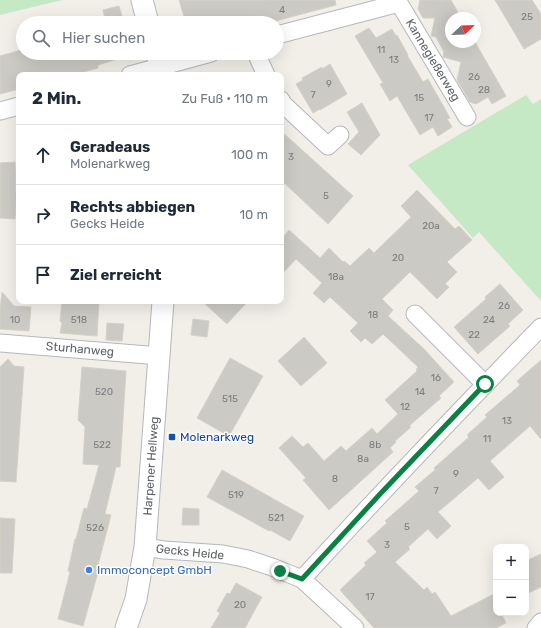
<!DOCTYPE html>
<html lang="de">
<head>
<meta charset="utf-8">
<style>
  body { margin:0; font-family:Rubik,sans-serif; background:#f6f6f7; color:#1f2937 }
  .controls { position:absolute; right:12px; bottom:12px; display:grid; overflow:hidden; border-radius:8px; box-shadow:0 4px 16px #0002 }
  .controls button { width:36px; height:36px; display:grid; place-items:center; padding:0; border:0; border-bottom:1px solid #e0e1e3; background:#fff; color:#1f2937; font:20px sans-serif }
  .compass { position:absolute; left:445px; top:12px; width:36px; height:36px; border-radius:50%; background:#fff; box-shadow:0 4px 16px #0002; rotate:67deg }
  .stop { position:absolute; width:12px; height:12px; margin:-9px; border:3px solid #0b8043; border-radius:50%; background:#fff }
  .stop.end { background:#0b8043; border-color:#fff; box-shadow:0 1px 4px #0008 }
  .list { margin:0; padding:0; list-style:none }
  h2 { display:flex; justify-content:space-between; align-items:center; height:52px; margin:0; padding:0 16px; font-size:17px }
  h2 small { font-size:13px; font-weight:400; color:#747a83 }
  .list li { display:grid; grid-template-columns:26px 1fr auto; gap:12px; align-items:center; box-sizing:border-box; height:60px; padding:0 16px; border-top:1px solid #e0e1e3 }
  .list b { display:block; font-size:15px; white-space:nowrap }
  .list p { margin:0; font-size:13px; white-space:nowrap; color:#747a83 }
  .list em { font-size:13px; font-style:normal; color:#747a83 }
  .icon { flex:none; width:22px; height:22px; fill:none; stroke:currentColor; stroke-width:2; stroke-linecap:round; stroke-linejoin:round }
  .map { position:relative; flex:none; width:541px; height:628px; overflow:hidden }
  .search { position:absolute; background:#fff; box-shadow:0 4px 16px #0002; left:16px; top:16px; width:268px; height:44px; display:flex; align-items:center; gap:10px; box-sizing:border-box; padding:0 14px; border-radius:22px; color:#747a83; font-size:15px }
  .panel { position:absolute; background:#fff; box-shadow:0 4px 16px #0002; left:16px; top:72px; width:268px; height:232px; border-radius:8px }
  .map>svg:first-child { display:block }
  .green { fill:#c5e8c5 }
  .building { fill:#cccac5; stroke:#d6d1c6 }
  .lines { fill:none; stroke-linecap:round; stroke-linejoin:round }
  .minor-casing { stroke:#b5b8bc; stroke-width:19 }
  .tertiary-casing { stroke:#b5b8bc; stroke-width:23 }
  .minor { stroke:#fff; stroke-width:17 }
  .tertiary { stroke:#fff; stroke-width:21 }
  .route { stroke:#0b8043; stroke-width:5 }
  .transit-dot { fill:#1a4fb4; stroke:#fff; stroke-width:1.5 }
  .shop-dot { fill:#3f7fe0; stroke:#fff; stroke-width:1.5 }
  .labels { text-anchor:middle; stroke-width:3; stroke-linejoin:round; paint-order:stroke }
  .number-label { font-size:10px; fill:#7a7d7f }
  .street-label { font-size:12px; fill:#5f6368; stroke:#fff }
  .transit-label { font-size:12px; fill:#164399; stroke:#fff; text-anchor:start }
  .shop-label { font-size:12px; fill:#366cbe; stroke:#fff; text-anchor:start }
</style>
</head>
<body>
<div class="map">
<svg width="541" height="628" viewBox="0 0 541 628">
  <rect width="100%" height="100%" fill="#f1efe8"/>
  <g class="green">
    <path d="M0,0h62l-62,15z"/>
    <path d="M526,95l7,9 8,-5v202l-62,-69 -6,6 -65,-73z"/>
  </g>
  <g class="building">
    <path d="M179,0h156l1,5 -68,18h-82z"/>
    <path d="M420,0h31l10,18h-10v24h24l31,54 -14,8 -4,-7 -12,7 -6,-2 -13,-22 4,-18 -18,-5 1,-5 -8,-15 -5,-1 4,-18h-12l-5,-9z"/>
    <path d="M495,0h37l9,14v25l-17,10z"/>
    <path d="M119,6l5,17h-18l-3,-13z"/>
    <path d="M369,28l7,10 16,-9 4,7 1,-1 11,20h-1l16,27 5,-3 22,39 -3,1 5,8 -14,9 -5,-9 -13,8 -23,-39 -7,5 -10,-17 3,-1 -28,-47z"/>
    <path d="M21,50v3h103v4l-26,8v3l-26,7h-53v14l-19,5v-38z"/>
    <path d="M330,64l17,30 -27,16v-1l-7,4 -17,-29 7,-4 -1,-2 20,-11v2z"/>
    <path d="M362,103l18,32 -19,20 -13,-11 11,-12 -12,-20z"/>
    <path d="M281,131l72,65 -25,28 -47,-44z"/>
    <path d="M15,162l1,30h1l-2,27 -15,-1v-55z"/>
    <path d="M417,190l38,39 4,-3 13,14 -25,22 10,10 -12,12 4,3 -12,12 -27,-27 -28,27 11,11 -5,6 36,33 30,33 -15,14 2,2 -32,28 2,1 -16,14 1,1 -6,6 3,4 -64,58 -26,-30 3,-2 -27,-30 13,-12 11,11 5,-4 16,18 17,-15 5,5 26,-23 5,6 21,-20 -13,-14 32,-29 -1,-1 2,-3 -35,-33 -11,10 -7,-6 -4,4 -11,-11 8,-8 -28,-26 -6,6 -11,-10 9,-10 -26,-24 -15,16v-35l8,-10 31,28 9,-10 14,14 1,-1 6,5 19,-18 5,5 37,-36 -10,-11z"/>
    <path d="M500,284l23,26 -15,14 2,2 -32,28 -24,-27 32,-28 -1,-2z"/>
    <path d="M2,292l12,14 17,1 -2,24 -29,-2v-20z"/>
    <path d="M62,301h37l-2,35 -37,-3 2,-10 -2,-2z"/>
    <path d="M202,301h46l-21,23z"/>
    <path d="M193,319l16,2 -2,16 -16,-2z"/>
    <path d="M107,323l17,1 -2,17 -16,-1z"/>
    <path d="M304,337l23,26 -26,23 -23,-25z"/>
    <path d="M230,358l33,18 -34,60 -32,-18z"/>
    <path d="M8,359l6,7 10,1 -8,115 -16,-1v-114z"/>
    <path d="M541,360v79l-11,-13 -40,35 14,16 -15,13 -11,-12 -40,34 13,14 -14,13 -9,-10 -20,18 2,2 -15,13 29,28 3,-3 5,7 3,-2 16,24 45,-23v20h5l5,10 -10,5h-122l-34,-38 26,-25 -2,-2 13,-11 -10,-11 20,-18 -2,-2 34,-30 -4,-4 20,-17 -1,-2 35,-31 -2,-2 20,-18 -2,-2 35,-30 -3,-4z"/>
    <path d="M82,367l44,4 -6,96h-4l-11,47 6,1 -13,50 -1,7h1l-15,54 -18,-5h1l-8,-2 12,-47 -2,-1 7,-32h1l8,-31 3,1 12,-44 -16,-1 2,-37 -7,-7z"/>
    <path d="M222,470l82,46 -14,25 -20,-11 -1,1 -62,-34z"/>
    <path d="M183,508l16,1v16h-17z"/>
    <path d="M0,518l15,1 -3,54h-12z"/>
    <path d="M541,554v33l-15,7v-33z"/>
    <path d="M236,583l26,14 -17,31h-34l9,-15 -3,-2 10,-18 3,1z"/>
  </g>
  <g class="lines">
    <defs>
      <g id="minor">
        <path d="M277,35l122,-32 68,114"/>
        <path d="M256,53l10,22"/>
        <path d="M130,75l81,-22"/>
        <path d="M281,100l2,4 45,42 12,-11"/>
        <path d="M0,111l19,-5"/>
        <path d="M415,314l70,70"/>
        <path d="M0,343l160,13"/>
        <path d="M145,547l19,3 59,4 25,5 24,8 30,12 53,49"/>
        <path d="M302,579c78,-85 158,-169 239,-252"/>
        <path d="M536,628l5,-6"/>
      </g>
      <g id="tertiary">
        <path d="M142,0l6,23"/>
        <path d="M157,53l5,22"/>
        <path d="M126,628l10,-29 9,-52 18,-246"/>
      </g>
    </defs>
    <use href="#minor" class="minor-casing"/>
    <use href="#tertiary" class="tertiary-casing"/>
    <use href="#minor" class="minor"/>
    <use href="#tertiary" class="tertiary"/>
  </g>
  <g class="lines">
    <path class="route" d="M280,571l22,8 79,-86 104,-109"/>
  </g>
  <rect class="transit-dot" x="168" y="433" width="8" height="8" rx="2"/>
  <circle class="shop-dot" cx="89" cy="570" r="4"/>
  <g class="labels">
    <g class="number-label">
      <text x="282" y="13">4</text>
      <text x="527" y="20">25</text>
      <text x="381" y="53">11</text>
      <text x="394" y="63">13</text>
      <text x="474" y="80">26</text>
      <text x="329" y="87">9</text>
      <text x="484" y="93">28</text>
      <text x="313" y="98">7</text>
      <text x="419" y="101">15</text>
      <text x="429" y="121">17</text>
      <text x="291" y="160">3</text>
      <text x="326" y="199">5</text>
      <text x="431" y="229">20a</text>
      <text x="398" y="261">20</text>
      <text x="336" y="280">18a</text>
      <text x="504" y="309">26</text>
      <text x="373" y="318">18</text>
      <text x="15" y="323">10</text>
      <text x="79" y="323">518</text>
      <text x="489" y="323">24</text>
      <text x="474" y="338">22</text>
      <text x="436" y="381">16</text>
      <text x="104" y="395">520</text>
      <text x="420" y="395">14</text>
      <text x="230" y="402">515</text>
      <text x="405" y="410">12</text>
      <text x="507" y="424">13</text>
      <text x="487" y="442">11</text>
      <text x="102" y="448">522</text>
      <text x="375" y="448">8b</text>
      <text x="363" y="462">8a</text>
      <text x="456" y="477">9</text>
      <text x="335" y="482">8</text>
      <text x="436" y="494">7</text>
      <text x="236" y="498">519</text>
      <text x="276" y="521">521</text>
      <text x="407" y="530">5</text>
      <text x="95" y="531">526</text>
      <text x="387" y="548">3</text>
      <text x="370" y="600">17</text>
      <text x="240" y="608">20</text>
    </g>
    <g class="street-label">
      <text transform="translate(433 60) rotate(59)" y="4">Kannegießerweg</text>
      <text transform="translate(80 349) rotate(5)" y="4">Sturhanweg</text>
      <text transform="translate(151 466) rotate(-86)" y="4">Harpener Hellweg</text>
      <text transform="translate(190 552) rotate(6)" y="4">Gecks Heide</text>
    </g>
    <g class="transit-label">
      <text x="180" y="441">Molenarkweg</text>
    </g>
    <g class="shop-label">
      <text x="97" y="574">Immoconcept GmbH</text>
    </g>
  </g>
</svg>
<div class="controls">
<button>+</button>
<button>−</button>
</div>
<svg class="compass" viewBox="-18 -18 36 36"><path d="M0-13l5 13h-10z" fill="#e53935"/><path d="M0 13l5-13h-10z" fill="#747a83"/></svg>
<div class="stop" style="left:485px;top:384px"></div>
<div class="stop end" style="left:280px;top:571px"></div>
<div class="search"><svg class="icon" aria-label="search" viewBox="0 0 24 24"><circle cx="10" cy="10" r="6"/><path d="M15 15l6 6"/></svg>Hier suchen</div>
<section class="panel">
<h2>2 Min.<small>Zu Fuß · 110 m</small></h2>
<ul class="list">
<li><svg class="icon" aria-label="ahead" viewBox="0 0 24 24"><path d="M12 20V5M6 11l6-6 6 6"/></svg><div><b>Geradeaus</b><p>Molenarkweg</p></div><em>100 m</em></li>
<li><svg class="icon" aria-label="right" viewBox="0 0 24 24"><path d="M7 20v-9h11M14 6l5 5-5 5"/></svg><div><b>Rechts abbiegen</b><p>Gecks Heide</p></div><em>10 m</em></li>
<li><svg class="icon" aria-label="arrive" viewBox="0 0 24 24"><path d="M6 21V4h12l-3 4 3 4H6"/></svg><div><b>Ziel erreicht</b></div></li>
</ul>
</section>
</div>
</body>
</html>
